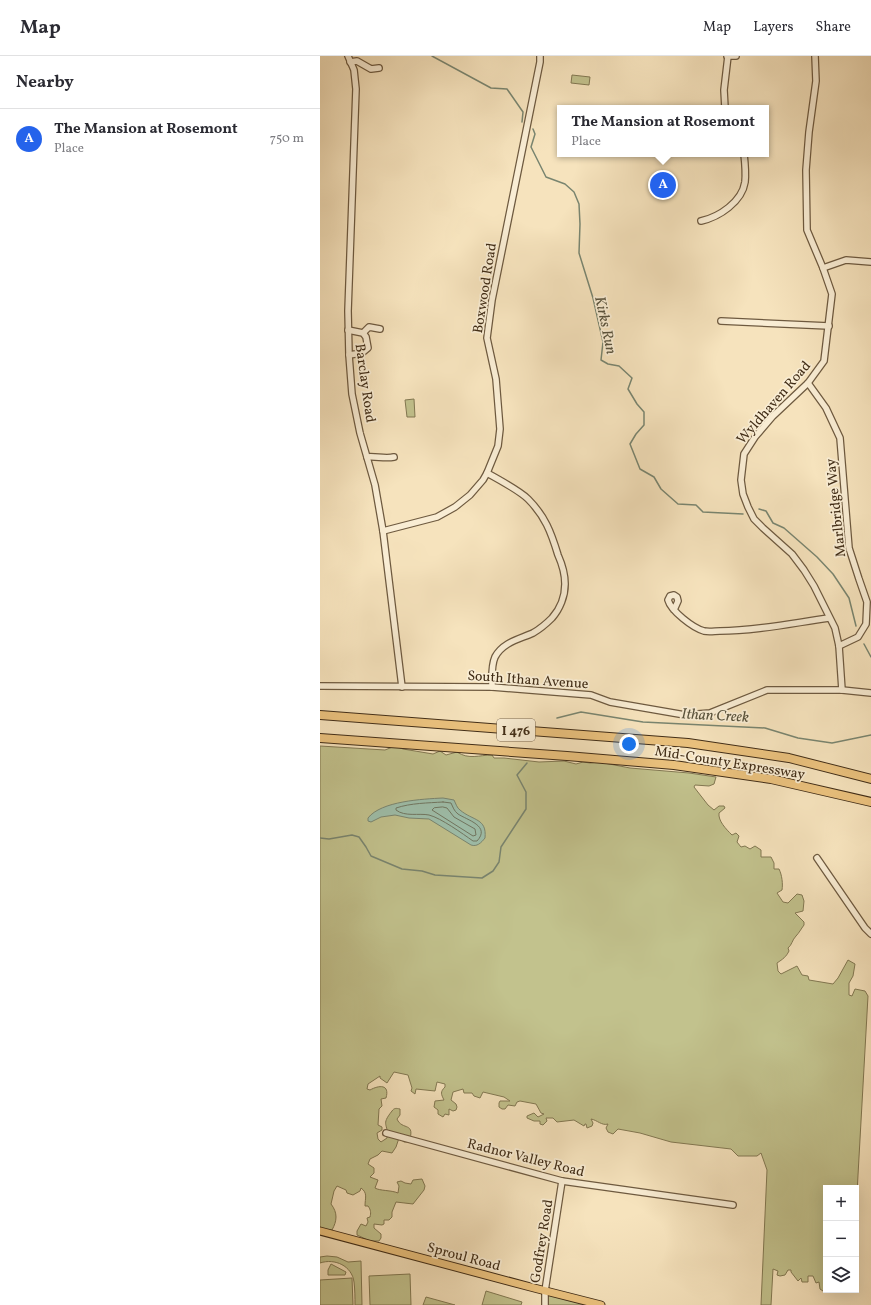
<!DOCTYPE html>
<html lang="en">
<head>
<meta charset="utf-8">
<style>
  body { margin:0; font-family:Vollkorn,serif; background:#f2f2f3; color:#2b2b33 }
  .controls { position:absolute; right:12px; bottom:12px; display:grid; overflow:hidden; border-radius:0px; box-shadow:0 4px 16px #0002 }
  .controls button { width:36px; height:36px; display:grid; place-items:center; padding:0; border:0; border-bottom:1px solid #e1e1e2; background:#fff; color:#2b2b33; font:20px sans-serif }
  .you { position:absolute; left:309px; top:688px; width:14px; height:14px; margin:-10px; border:3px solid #fff; border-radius:50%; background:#1a73e8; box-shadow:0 0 0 6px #1a73e833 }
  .badge { display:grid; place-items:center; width:26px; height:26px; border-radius:50%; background:#2563eb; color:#fff; font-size:13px; font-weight:700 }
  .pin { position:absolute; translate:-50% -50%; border:2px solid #fff; box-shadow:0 1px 4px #0006 }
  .popup { position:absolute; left:237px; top:49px; width:212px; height:52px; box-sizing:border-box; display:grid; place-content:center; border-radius:0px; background:#fff; filter:drop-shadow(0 1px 3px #0005); font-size:13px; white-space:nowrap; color:#7c7c81 }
  .popup b { font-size:15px; color:#2b2b33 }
  .popup::after { content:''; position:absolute; left:50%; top:100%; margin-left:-8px; border:8px solid transparent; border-top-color:#fff }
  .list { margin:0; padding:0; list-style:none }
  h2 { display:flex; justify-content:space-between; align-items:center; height:52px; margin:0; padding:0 16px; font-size:17px }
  h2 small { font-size:13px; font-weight:400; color:#7c7c81 }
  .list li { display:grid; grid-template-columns:26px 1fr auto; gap:12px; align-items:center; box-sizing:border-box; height:60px; padding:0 16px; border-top:1px solid #e1e1e2 }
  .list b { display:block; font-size:15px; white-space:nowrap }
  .list p { margin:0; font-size:13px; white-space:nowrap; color:#7c7c81 }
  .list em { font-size:13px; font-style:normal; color:#7c7c81 }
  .icon { flex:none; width:22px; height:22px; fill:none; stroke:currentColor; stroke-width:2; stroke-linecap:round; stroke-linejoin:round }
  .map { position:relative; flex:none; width:551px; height:1249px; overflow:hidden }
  header { display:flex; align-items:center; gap:24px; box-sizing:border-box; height:56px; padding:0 20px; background:#fff; border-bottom:1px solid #e1e1e2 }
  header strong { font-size:19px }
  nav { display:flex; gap:22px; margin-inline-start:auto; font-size:14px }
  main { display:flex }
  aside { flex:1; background:#fff }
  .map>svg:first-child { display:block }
  .green { fill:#c2c28d; stroke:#827852 }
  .water { fill:#9ebfab; stroke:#798570 }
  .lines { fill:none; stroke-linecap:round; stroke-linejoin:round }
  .shore { stroke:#707661; stroke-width:1 }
  .stream { stroke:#798570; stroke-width:1.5 }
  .minor-casing { stroke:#6e5a40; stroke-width:8 }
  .major-casing { stroke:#412d17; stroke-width:9 }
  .highway-casing { stroke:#412d17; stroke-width:10 }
  .minor { stroke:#f9edd4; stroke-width:5.5 }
  .major { stroke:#ebc27e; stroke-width:7 }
  .highway { stroke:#ebc27e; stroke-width:8 }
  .labels { text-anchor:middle; stroke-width:3.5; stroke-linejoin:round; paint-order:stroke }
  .shield { fill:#f9edd4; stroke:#786750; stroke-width:1 }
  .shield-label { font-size:13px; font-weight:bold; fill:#412d17 }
  .street-label { font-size:14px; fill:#412d17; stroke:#f9edd4 }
  .water-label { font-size:15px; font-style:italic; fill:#58523c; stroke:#f9edd4 }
</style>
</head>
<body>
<header>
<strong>Map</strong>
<nav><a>Map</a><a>Layers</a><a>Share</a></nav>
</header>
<main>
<aside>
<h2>Nearby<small></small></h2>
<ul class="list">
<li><span class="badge">A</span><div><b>The Mansion at Rosemont</b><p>Place</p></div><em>750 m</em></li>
</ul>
</aside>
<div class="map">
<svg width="551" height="1249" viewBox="0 0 551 1249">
  <rect width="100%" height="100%" fill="#f6e3bd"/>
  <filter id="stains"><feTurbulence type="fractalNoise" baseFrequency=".005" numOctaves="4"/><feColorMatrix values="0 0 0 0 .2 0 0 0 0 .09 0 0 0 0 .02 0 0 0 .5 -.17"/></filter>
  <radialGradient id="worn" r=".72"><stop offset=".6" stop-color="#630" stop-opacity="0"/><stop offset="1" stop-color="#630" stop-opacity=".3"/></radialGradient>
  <g class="green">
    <path d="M252,19l18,2 -1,8 -18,-2z"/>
    <path d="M94,343l1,18h-8l-2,-17z"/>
    <path d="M0,690l65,4 10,-4 8,3 30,5 7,-3 6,4 11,-3c12,8 22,3 35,3l2,3h10l35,4 25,-1 12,3 7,-2 7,1 9,-1 31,6 59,5 27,4 -2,7 -5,2 -14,-1 -1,2 14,18 6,5 5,-4h5l1,2 -6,5c-1,8 7,16 13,22l4,-2 3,3 -2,6 4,5 4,-1 5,3 5,-3 6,4v7h10l3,6v6h5c3,6 4,15 3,21l-5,3 6,9 5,1 9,-9 5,1 2,6 -1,10 -8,2 9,9v3c-3,4 -5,8 -8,11 -4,4 -4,9 -8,12l1,3c-3,6 -6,8 -12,12l1,8 3,3 16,-8 5,9 6,1 1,4 24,4 5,-6 10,-18 7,4 -2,12 -4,7v12l3,1 3,-7 10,2 3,5 -12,215v-23h-30l1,103h-4l-3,-2 -1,-7 -3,1 -3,-7h-5v6h-6l-1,-4 -3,3 -7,-9v-2h-3l-3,5 -5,1 -3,-1 1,-4 -5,-2 -2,36h-10l6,-135 -6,-17 -4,3h-19l-7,-7 -60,-7 -31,-9 -22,-4 -5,5 -5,-2 -2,-4 2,-4c-6,2 -11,-4 -17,-5l2,4 -1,3 -5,2 -1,-4h-1l-1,2 -10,-6 -17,2 -4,-4h-7l1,3 -4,4 -3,-1v-3h-6l-7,-3v-2l7,-3 4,4 6,-3 -3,-1 -5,-9 -16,-3 -3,1 -2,4 -7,-1 -3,4h-3l-3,-2v-4l1,-2h10l-6,-4 -21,-5 -3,6 -6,-2 -2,-3h-8l-1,-4 -10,3 -2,8 5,4 1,3 -1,3 -3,1 -4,-2v6l-4,-1 -2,3 -5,-3v-4l-4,-3 1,-6 9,-1c-3,-6 -4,-8 1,-13v-3l-8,-2 -2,9 -19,-2 -1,5 -4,-3 1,-3 -4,-13 -14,-3 -7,11 -7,-5v-2l-12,8 -1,5 3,1c9,-5 20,-6 16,8l-5,1 1,7 -3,3 -1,16 4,2v3l-5,3 1,6 3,3 6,-4c2,-15 -7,-12 5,-27 2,-3 4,-3 8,-2v6l-3,4c5,12 19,2 12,23h-5l-5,-4 -3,9 -4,6 -10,-2 -4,4 -8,4 -2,5 6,4v5l-4,4 8,3 -3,8c5,3 16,2 23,5l1,-7 -2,-4 4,-1 4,2 6,1 2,-4 9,-1 3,7 -1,4 -11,14 -17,-2 -4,10v5l-3,3h-5v4l-2,1 -8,-1v4l7,6v4l-2,3h-9l-13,-6v-4l4,-7 5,2 2,-4 -1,-4 3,-1c1,-4 1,-7 -2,-11h-3c0,-8 3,-13 -4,-18l-1,3 -7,4 -6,-2 -1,-3 -9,-4 -3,5 -3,13c7,9 6,17 1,26l-12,1z"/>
    <path d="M7,1200l10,1 11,5 13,-1 1,44h-7c0,-7 0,-15 -1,-23 -2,-16 -19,-24 -34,-19v-6z"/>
    <path d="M11,1208l15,8 -1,3h-17v-5z"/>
    <path d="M90,1218l1,31h-41l-1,-29z"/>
    <path d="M32,1222l1,27h-33v-25z"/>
    <path d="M166,1235l36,11 -1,3h-39z"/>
    <path d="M225,1235l56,14h-56z"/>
    <path d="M106,1241l29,8h-32z"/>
  </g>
  <path class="water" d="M123,742l11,2c2,4 3,8 6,10 13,11 27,8 25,28 -4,5 -8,9 -14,7l-42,-26 -20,-1 -14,-3 -14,2 -10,5 -3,-1v-3c13,-17 55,-19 75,-20z"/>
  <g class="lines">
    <g class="shore">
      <path d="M123,746l8,1c2,4 3,8 7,11 9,6 33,12 19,27h-4c-10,-7 -32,-23 -44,-26 -10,-2 -24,2 -33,-5v-2c15,-5 32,-5 47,-6z"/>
      <path d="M123,751l4,1 7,9 21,12 1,6 -3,1 -41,-26 2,-2z"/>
    </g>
    <g class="stream">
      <path d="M112,0l59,32 16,1 16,23 -1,10"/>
      <path d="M213,73l2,5 -4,13 15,30 19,7 9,8 5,12 1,20 -1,29 14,45 10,44 -2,18 7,4 11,2 13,12 -4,11 9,15 7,8v13l-8,9 -6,10 10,25 14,8 7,12 17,15 18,1 7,7 40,2"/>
      <path d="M439,453l7,2 7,12 11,5 33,29 16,17 16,24 7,28"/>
      <path d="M544,588l7,13"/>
      <path d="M237,662l24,-6 62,10 122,6 33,10 34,5 39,-8"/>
      <path d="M0,782l9,1 23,-4 7,2 7,10 5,9 31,13 20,2 13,4 47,3 11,-7 6,-9 2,-15 25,-38v-17l-9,-17 10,-12"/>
    </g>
    <defs>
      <g id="minor">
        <path d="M28,0l6,14 2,19 -8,222 1,44 3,39 8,39 15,52 8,46 19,156"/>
        <path d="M407,0h9"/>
        <path d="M495,0l1,25 -7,51 -3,38 1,60 16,38 9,26 -8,67 -16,22 -35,33 -18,21 -11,17 -3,26 2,14 5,13 6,12 9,9 29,26 12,16 10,16 21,42 4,18 3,44"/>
        <path d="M30,6l7,-1 14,8 8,-1"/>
        <path d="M405,52l-1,-18 4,-34"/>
        <path d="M381,165c18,-4 41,-19 44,-39 1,-9 0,-19 -1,-28"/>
        <path d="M503,212l23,-8 25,2"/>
        <path d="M401,265l108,5"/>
        <path d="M28,274l15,3 3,4 2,11 -6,5 -13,2"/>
        <path d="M43,277l6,-6 11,2"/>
        <path d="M488,327l18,25 14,30 9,110 10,31 8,23 -1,22 -8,13 -19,9"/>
        <path d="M47,401c9,-1 18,2 27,0"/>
        <path d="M167,417c11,6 33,18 41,26 17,17 23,33 30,56 4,9 7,19 7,29 0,12 -5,25 -13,34 -5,5 -12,11 -19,15 -13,6 -30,9 -38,24 -4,9 -3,20 -3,30"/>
        <path d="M63,475l54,-14 18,-10 15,-12 13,-15 4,-7 11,-27 2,-17 -4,-50 -9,-41 5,-38 48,-238v-6"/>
        <path d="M354,554l4,-9 -1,-4 -3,-2 -4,1 -2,4c3,11 25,28 36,31 5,1 11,0 16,0 36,0 73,-8 109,-13"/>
        <path d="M0,630l172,1 99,8 19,7 75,13 25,-2 57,-23h75l29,3"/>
        <path d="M497,802l48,70 6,6"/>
        <path d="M66,1077l176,48 171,24"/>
        <path d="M225,1249v-14l17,-110"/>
      </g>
      <path id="major" d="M0,1175l218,58 63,16"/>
      <g id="highway">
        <path d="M0,659l368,28 101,15 82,21"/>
        <path d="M0,682l247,18 107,9 97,14 100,23"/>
      </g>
    </defs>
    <use href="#minor" class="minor-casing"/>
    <use href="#major" class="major-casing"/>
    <use href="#highway" class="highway-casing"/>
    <use href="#minor" class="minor"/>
    <use href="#major" class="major"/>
    <use href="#highway" class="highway"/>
  </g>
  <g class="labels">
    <rect class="shield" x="177" y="663" width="38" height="22" rx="3"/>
    <g class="shield-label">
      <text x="196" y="679">I 476</text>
    </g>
    <g class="street-label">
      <text transform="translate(164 232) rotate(-81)" y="5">Boxwood Road</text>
      <text transform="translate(46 327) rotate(82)" y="5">Barclay Road</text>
      <text transform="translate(453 346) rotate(-49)" y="5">Wyldhaven Road</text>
      <text transform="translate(515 452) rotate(-96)" y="5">Marlbridge Way</text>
      <text transform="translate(208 623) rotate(4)" y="5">South Ithan Avenue</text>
      <text transform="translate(410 706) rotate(9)" y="5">Mid-County Expressway</text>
      <text transform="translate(206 1101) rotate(14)" y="5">Radnor Valley Road</text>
      <text transform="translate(221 1185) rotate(-81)" y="5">Godfrey Road</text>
      <text transform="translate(144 1200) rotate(15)" y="5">Sproul Road</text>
    </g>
    <g class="water-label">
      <text transform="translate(286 269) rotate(78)" y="5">Kirks Run</text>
      <text transform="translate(395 659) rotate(3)" y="5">Ithan Creek</text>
    </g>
  </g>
  <rect width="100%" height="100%" filter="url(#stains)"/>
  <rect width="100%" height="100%" fill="url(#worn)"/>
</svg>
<div class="controls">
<button>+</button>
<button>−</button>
<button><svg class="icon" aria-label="layers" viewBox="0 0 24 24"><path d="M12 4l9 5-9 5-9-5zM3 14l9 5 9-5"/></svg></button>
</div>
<div class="you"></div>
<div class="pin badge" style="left:343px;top:129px">A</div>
<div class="popup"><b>The Mansion at Rosemont</b>Place</div>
</div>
</main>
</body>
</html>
